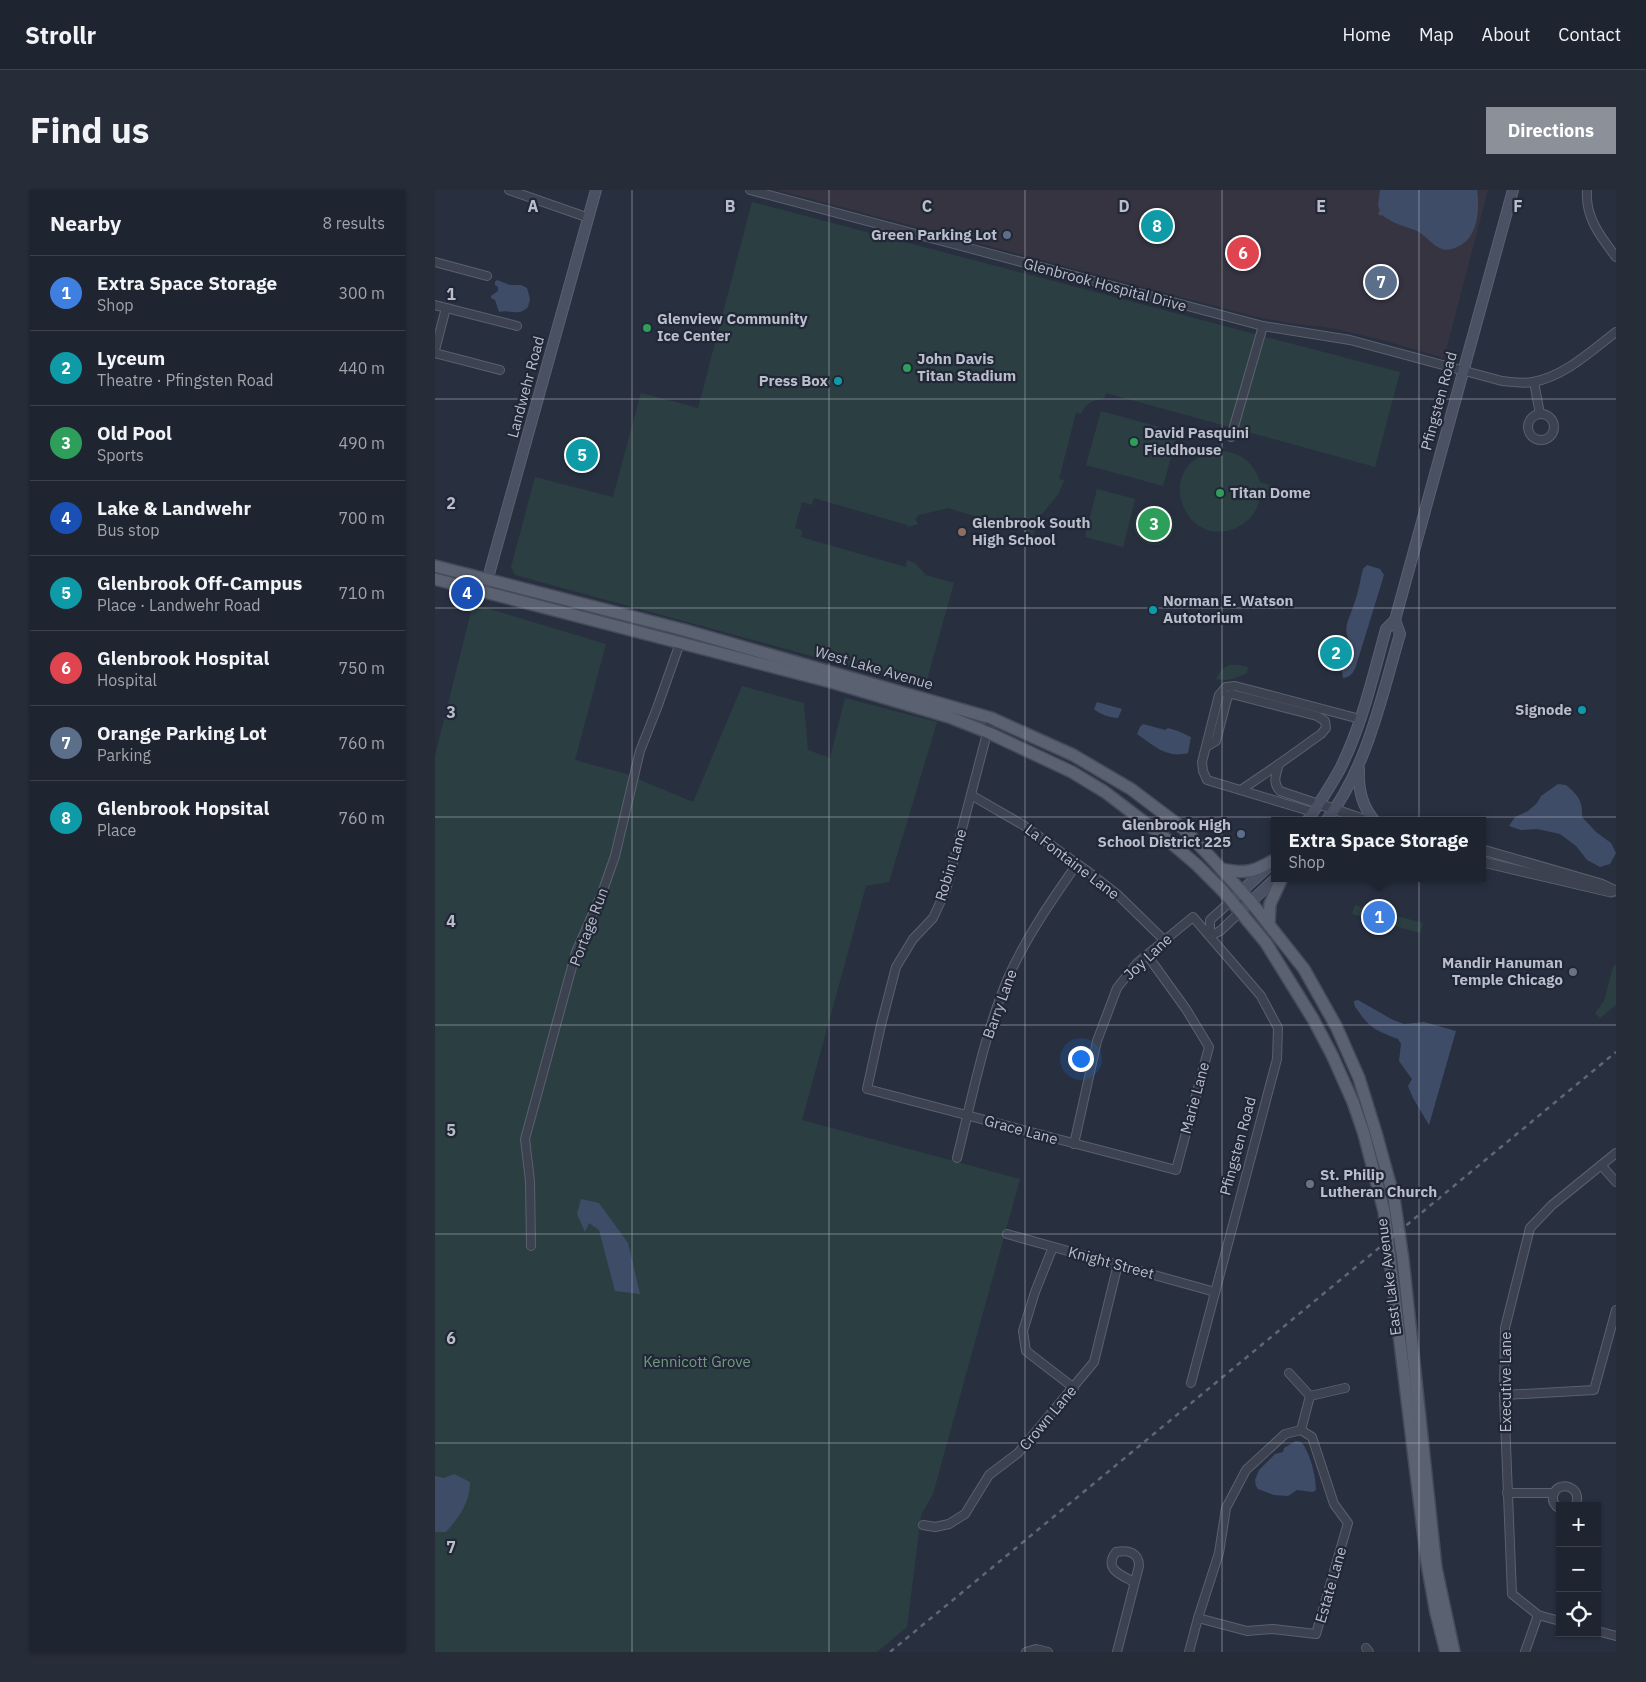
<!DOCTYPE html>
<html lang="en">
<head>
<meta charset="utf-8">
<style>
  body { margin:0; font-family:"IBM Plex Sans",sans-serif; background:#262c38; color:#f1f3f6 }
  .controls { position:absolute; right:15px; bottom:15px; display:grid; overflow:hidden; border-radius:0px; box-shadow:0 1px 4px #0004 }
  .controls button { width:45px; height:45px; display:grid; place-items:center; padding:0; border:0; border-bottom:1px solid #3c414c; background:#1e2430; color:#f1f3f6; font:25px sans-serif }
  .you { position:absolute; left:645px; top:868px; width:18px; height:18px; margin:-12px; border:4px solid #fff; border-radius:50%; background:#1a73e8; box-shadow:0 0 0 8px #1a73e833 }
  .badge { display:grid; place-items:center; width:32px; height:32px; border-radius:50%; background:#8c9099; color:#fff; font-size:16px; font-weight:700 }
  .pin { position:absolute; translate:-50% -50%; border:2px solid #fff; box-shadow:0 1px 5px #0006 }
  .popup { position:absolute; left:836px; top:627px; width:215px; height:65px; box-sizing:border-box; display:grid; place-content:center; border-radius:0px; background:#1e2430; filter:drop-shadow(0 1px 4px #0005); font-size:16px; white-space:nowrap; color:#a1a4ab }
  .popup b { font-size:19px; color:#f1f3f6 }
  .popup::after { content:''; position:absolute; left:50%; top:100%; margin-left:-10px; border:10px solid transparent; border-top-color:#1e2430 }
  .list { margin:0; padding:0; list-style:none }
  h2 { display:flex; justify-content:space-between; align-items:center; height:65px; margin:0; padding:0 20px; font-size:21px }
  h2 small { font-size:16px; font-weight:400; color:#a1a4ab }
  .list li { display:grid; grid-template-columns:32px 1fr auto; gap:15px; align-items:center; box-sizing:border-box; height:75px; padding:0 20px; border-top:1px solid #3c414c }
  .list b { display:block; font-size:19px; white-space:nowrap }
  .list p { margin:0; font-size:16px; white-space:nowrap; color:#a1a4ab }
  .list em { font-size:16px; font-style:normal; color:#a1a4ab }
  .icon { flex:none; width:28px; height:28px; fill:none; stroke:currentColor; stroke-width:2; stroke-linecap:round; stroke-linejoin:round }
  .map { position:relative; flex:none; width:1181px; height:1462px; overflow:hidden; border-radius:0px }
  header { display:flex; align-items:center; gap:30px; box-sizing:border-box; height:70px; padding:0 25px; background:#1e2430; border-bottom:1px solid #3c414c }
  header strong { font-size:24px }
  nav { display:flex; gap:28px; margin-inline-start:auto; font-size:18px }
  .intro { display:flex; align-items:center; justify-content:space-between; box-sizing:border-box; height:120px; padding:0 30px }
  h1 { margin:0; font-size:35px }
  .button { padding:12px 22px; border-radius:0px; background:#8c9099; color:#fff; font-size:18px; font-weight:700 }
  main { display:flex; gap:30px; padding:0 30px }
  aside { flex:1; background:#1e2430; border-radius:0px; box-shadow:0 1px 4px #0004 }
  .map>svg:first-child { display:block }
  .medical { fill:#373442 }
  .green { fill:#2b3e42 }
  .water { fill:#3f4c68 }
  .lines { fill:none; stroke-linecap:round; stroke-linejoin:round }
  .minor-casing { stroke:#5a606e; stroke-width:10 }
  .tertiary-casing { stroke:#5a606e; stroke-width:11 }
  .secondary-casing { stroke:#5a606e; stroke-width:12 }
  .primary-casing { stroke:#464b5a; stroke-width:14 }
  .minor { stroke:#3c4250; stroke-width:8 }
  .tertiary { stroke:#3c4250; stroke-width:9 }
  .secondary { stroke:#4a5163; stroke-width:10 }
  .primary { stroke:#5a6170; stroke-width:11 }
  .rail { stroke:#5e6677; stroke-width:2.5; stroke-dasharray:5 5; stroke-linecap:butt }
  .grid { fill:none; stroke:#b9beca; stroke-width:1; stroke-opacity:0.55 }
  .service-dot { fill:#5c6f8a; stroke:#212736; stroke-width:2 }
  .leisure-dot { fill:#2e9e5b; stroke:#212736; stroke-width:2 }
  .culture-dot { fill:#0f9aa8; stroke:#212736; stroke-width:2 }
  .education-dot { fill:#8d6e63; stroke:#212736; stroke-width:2 }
  .worship-dot { fill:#6b7280; stroke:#212736; stroke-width:2 }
  .labels { text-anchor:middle; stroke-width:4.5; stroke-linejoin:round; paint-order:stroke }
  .poi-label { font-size:15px; font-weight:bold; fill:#b9beca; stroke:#212736; text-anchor:start }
  .street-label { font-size:15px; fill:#b9beca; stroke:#212736 }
  .park-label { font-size:15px; fill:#719a7f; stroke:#212736 }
  .grid-label { font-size:16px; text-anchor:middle; font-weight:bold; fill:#b9beca; stroke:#212736; stroke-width:4.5; stroke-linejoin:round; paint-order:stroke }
</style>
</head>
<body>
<header>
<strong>Strollr</strong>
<nav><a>Home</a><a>Map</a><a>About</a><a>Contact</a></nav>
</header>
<div class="intro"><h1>Find us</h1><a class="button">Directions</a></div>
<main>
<aside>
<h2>Nearby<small>8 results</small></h2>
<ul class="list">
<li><span class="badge" style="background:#3f7fe0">1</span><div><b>Extra Space Storage</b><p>Shop</p></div><em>300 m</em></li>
<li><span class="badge" style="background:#0f9aa8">2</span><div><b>Lyceum</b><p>Theatre · Pfingsten Road</p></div><em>440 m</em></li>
<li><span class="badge" style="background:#2e9e5b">3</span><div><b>Old Pool</b><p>Sports</p></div><em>490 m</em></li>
<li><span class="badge" style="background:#1a4fb4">4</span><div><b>Lake &amp; Landwehr</b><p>Bus stop</p></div><em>700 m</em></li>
<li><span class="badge" style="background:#0f9aa8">5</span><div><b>Glenbrook Off-Campus</b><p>Place · Landwehr Road</p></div><em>710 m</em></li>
<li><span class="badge" style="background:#e0444e">6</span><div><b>Glenbrook Hospital</b><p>Hospital</p></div><em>750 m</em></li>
<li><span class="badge" style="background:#5c6f8a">7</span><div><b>Orange Parking Lot</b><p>Parking</p></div><em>760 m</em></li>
<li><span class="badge" style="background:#0f9aa8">8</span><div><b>Glenbrook Hopsital</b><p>Place</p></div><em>760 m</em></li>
</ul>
</aside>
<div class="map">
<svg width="1181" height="1462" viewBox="0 0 1181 1462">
  <rect width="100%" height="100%" fill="#283040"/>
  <path class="medical" d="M342,0h711l-44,168 -65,-19 -48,-11 -42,-5 -36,-7z"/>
  <g class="green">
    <path d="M317,12l648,170 -25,95 -269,-74 -2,6c-12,1 -18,4 -23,15l-5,-1 -17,66 5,1 -5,13 -21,26 -5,18 -10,1 1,-7 -76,-23 -29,7 -4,4 3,5 -10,3 -1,-2 -93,-27 -2,7 -10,-3 -7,26 7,2 -1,7 105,30 1,-7 8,3 11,12 28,8 -29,104 -410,-112 -4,-8 24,-90 78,20 28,-104 57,15z"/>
    <path d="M666,221l77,21 -15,54 -77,-21z"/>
    <path d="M779,261c22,-2 40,10 46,31l13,4 -4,13 -9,-2c-2,13 -10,24 -22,30 -53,26 -87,-61 -24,-76z"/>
    <path d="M662,299l38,10 -12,48 -38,-10z"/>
    <circle cx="719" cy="335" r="20"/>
    <path d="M38,414l133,40 -31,116 51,14 67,28 49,-116 62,17 4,47 22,8 15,-60 92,24 -48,160 -23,4 -64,234 218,59 -87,315 -12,21 -14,112 -30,25h-442v-896z"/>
    <path d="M794,475h10l9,2 -1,6c-11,5 -19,9 -31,6l5,-9z"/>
    <path d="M920,715l68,18 -3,10 -68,-19z"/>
    <path d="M1181,774v41l-16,13 -5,-5 9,-12 9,-34z"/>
  </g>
  <g class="water">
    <path d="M945,0h97c3,19 1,49 -20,57 -4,2 -10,4 -15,2 -9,-3 -16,-13 -25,-18 -12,-5 -24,-7 -35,-16l-2,1 -2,-3 2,-2 -2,-5z"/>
    <path d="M62,90l13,5h11l6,3 3,11 -2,8c-10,10 -18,2 -29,5l-4,-12 -4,-2v-2l7,-5v-4l-3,-2v-3z"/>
    <path d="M932,375l13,4 4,6 -28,91c-3,7 -5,11 -13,12l-1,-7 9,-27c-9,-15 -3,-22 2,-37 5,-12 7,-26 10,-38z"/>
    <path d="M662,512l25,7 -4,9c-7,0 -19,-4 -24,-9z"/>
    <path d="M708,534l22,6 3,-2 10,3 13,6 -3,16c-21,6 -35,-8 -51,-19l3,-7z"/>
    <path d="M1123,594l8,1c12,10 17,16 16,32l14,15 15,11 5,10 -6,11 -10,3 -13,-7 -11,-14 -16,-12 -23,-5 -16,1 -12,-4 6,-9 13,-6 9,-8 4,-7z"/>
    <path d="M923,810l35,20 11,4 20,-2 32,9 -27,94 -16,-27 -5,-12 4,-7 -13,-18 2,-17 -3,-5c-18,-7 -28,-10 -39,-27 -3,-4 -5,-6 -5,-11z"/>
    <path d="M146,1009l18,4 29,40 12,51 -25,-3 -16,-61 -10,-7 -4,9 -8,-18z"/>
    <path d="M861,1251l5,1c9,10 15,34 15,48l-3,2 -16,-2 -9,6 -14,-1 -16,-6 -2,-3 -1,-6 4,-10 16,-16 8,-2 1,-4z"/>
    <path d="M19,1284l16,8c0,21 -11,35 -24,50h-11v-56l9,2z"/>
  </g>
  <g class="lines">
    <defs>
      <g id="minor">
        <path d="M74,0l80,28"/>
        <path d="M315,0l513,136 87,14 152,41c10,1 21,3 31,1 32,-6 58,-31 83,-50"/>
        <path d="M1152,0c-2,27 13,46 29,67"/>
        <path d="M0,72l52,14"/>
        <path d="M0,115l82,21"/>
        <path d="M0,160l11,-42"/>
        <path d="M0,163l65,17"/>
        <path d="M1099,192l6,32"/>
        <circle cx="1106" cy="237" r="13"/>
        <path d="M796,247l32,-111"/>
        <path d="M556,528l-45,172 -13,28 -20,21 -17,28 -15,58 -14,64 309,81 33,-123 -23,-38 -39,-54"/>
        <path d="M771,557l10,-6 11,-42 1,-3 4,-2 85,22 8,5 1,7 -5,6 -42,30 -38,26"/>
        <path d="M844,574c-3,11 -7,18 1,27l39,13"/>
        <path d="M536,605l52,30 63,45 32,25 46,45"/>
        <path d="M878,622l-106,-32 -4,-9 -1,-9 17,-67 7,-8 9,-1 125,33"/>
        <path d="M775,746v-16l21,-19"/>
        <path d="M775,746l10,-5 20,-19"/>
        <path d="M639,954l23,-103 20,-53 20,-25 56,-46 68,79 17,32 -1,31 -86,324"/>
        <path d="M522,968c15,-60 27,-123 51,-180 18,-41 44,-78 69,-114"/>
        <path d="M1166,975l15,17"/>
        <path d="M572,1044l208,58"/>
        <path d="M96,1056l-1,-65 -5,-42 51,-187 26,-59 13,-37 25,-105 17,-43 23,-65"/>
        <path d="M618,1057l-18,45 -12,39 3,20 48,37"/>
        <path d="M854,1183l21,23 -9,34"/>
        <path d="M1069,1205l90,-5 22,-80"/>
        <path d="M875,1206l35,-8"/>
        <path d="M866,1240l11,7 22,67 14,19 -32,111 -43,-5 -26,2 -49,-13 21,-65 7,-45 20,-38 39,-36z"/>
        <path d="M1072,1303h47"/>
        <path d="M1125,1319c-5,-3 -8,-7 -7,-13 4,-18 32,-9 22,10"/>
        <path d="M488,1335l12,2 14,-3 16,-10 24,-39 29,-22 76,-91 24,-98"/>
        <path d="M1125,1431l-22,-6 -26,-21 -8,-199 1,-67 25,-100 22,-23 64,-52"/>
        <path d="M1162,1441l19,5"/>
        <path d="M931,1458l3,4"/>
        <path d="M591,1462l10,-3 12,3"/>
        <path d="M682,1462l22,-86c0,-14 -11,-16 -23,-14 -13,17 5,23 18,30"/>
        <path d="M754,1462l9,-34"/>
        <path d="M1090,1462l13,-37"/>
      </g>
      <g id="tertiary">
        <path d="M884,614l49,17"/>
        <path d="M1048,660l118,34 15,7"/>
        <path d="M1048,672l128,30"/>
      </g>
      <g id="secondary">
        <path d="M49,402l112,-402"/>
        <path d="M924,579c-1,19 2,37 16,52"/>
        <path d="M872,631c12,-17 23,-34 33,-52 22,-44 33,-93 46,-140l9,-9 118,-430"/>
        <path d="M891,631c42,-55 55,-123 74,-187l-5,-14"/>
        <path d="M796,711l40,-37"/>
        <path d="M805,722l36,-34"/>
      </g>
      <g id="primary">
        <path d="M0,376l249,64 307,88 82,37 58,34 53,40 30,32 37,41 53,67 32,57 23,52 17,55 18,65 9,62 33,308 18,84"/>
        <path d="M0,389l396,103 118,35 38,15 85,40 33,20 59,45 33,28 26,26 43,52 47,76 19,36 21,47 11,32 20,77 43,352 9,50 10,39"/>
        <path d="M786,679c25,5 32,3 53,-9"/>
        <path d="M834,735l1,-21 12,-26"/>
      </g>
    </defs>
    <use href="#minor" class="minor-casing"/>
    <use href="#tertiary" class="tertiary-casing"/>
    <use href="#secondary" class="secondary-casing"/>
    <use href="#primary" class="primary-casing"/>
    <use href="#minor" class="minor"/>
    <use href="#tertiary" class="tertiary"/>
    <use href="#secondary" class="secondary"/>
    <use href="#primary" class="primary"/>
    <path class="rail" d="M455,1462l726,-600"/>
  </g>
  <path class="grid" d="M197,0v1462M394,0v1462M590,0v1462M787,0v1462M984,0v1462M0,209h1181M0,418h1181M0,627h1181M0,835h1181M0,1044h1181M0,1253h1181"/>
  <g class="service-dot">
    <circle cx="572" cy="45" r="5"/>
    <circle cx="806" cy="644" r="5"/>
  </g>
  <g class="leisure-dot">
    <circle cx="212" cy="138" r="5"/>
    <circle cx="472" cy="178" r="5"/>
    <circle cx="699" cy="252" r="5"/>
    <circle cx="785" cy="303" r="5"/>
  </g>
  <g class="culture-dot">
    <circle cx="403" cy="191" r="5"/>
    <circle cx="718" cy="420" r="5"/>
    <circle cx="1147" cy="520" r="5"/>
  </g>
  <circle class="education-dot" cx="527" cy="342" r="5"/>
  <g class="worship-dot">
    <circle cx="1138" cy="782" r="5"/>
    <circle cx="875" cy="994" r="5"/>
  </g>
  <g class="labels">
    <g class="poi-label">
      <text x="562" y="50" text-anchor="end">Green Parking Lot</text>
      <text x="222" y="134">Glenview Community<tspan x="222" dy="17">Ice Center</tspan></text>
      <text x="482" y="174">John Davis<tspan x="482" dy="17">Titan Stadium</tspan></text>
      <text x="393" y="196" text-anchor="end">Press Box</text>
      <text x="709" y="248">David Pasquini<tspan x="709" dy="17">Fieldhouse</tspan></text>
      <text x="795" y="308">Titan Dome</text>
      <text x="537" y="338">Glenbrook South<tspan x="537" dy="17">High School</tspan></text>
      <text x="728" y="416">Norman E. Watson<tspan x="728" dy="17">Autotorium</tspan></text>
      <text x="1137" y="525" text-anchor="end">Signode</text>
      <text x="796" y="640" text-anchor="end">Glenbrook High<tspan x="796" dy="17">School District 225</tspan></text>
      <text x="1128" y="778" text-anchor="end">Mandir Hanuman<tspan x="1128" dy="17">Temple Chicago</tspan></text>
      <text x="885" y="990">St. Philip<tspan x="885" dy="17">Lutheran Church</tspan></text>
    </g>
    <g class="street-label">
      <text transform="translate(670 95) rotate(15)" y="5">Glenbrook Hospital Drive</text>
      <text transform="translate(91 197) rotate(-75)" y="5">Landwehr Road</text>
      <text transform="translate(1004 211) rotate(-75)" y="5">Pfingsten Road</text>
      <text transform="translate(439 478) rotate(16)" y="5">West Lake Avenue</text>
      <text transform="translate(637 672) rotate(37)" y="5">La Fontaine Lane</text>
      <text transform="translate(516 675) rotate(-73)" y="5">Robin Lane</text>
      <text transform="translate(154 737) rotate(-69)" y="5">Portage Run</text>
      <text transform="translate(713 767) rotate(-43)" y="5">Joy Lane</text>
      <text transform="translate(565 814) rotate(-70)" y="5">Barry Lane</text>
      <text transform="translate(760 908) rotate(-75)" y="5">Marie Lane</text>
      <text transform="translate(586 940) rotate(15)" y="5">Grace Lane</text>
      <text transform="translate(803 956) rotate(-75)" y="5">Pfingsten Road</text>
      <text transform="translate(676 1073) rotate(15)" y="5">Knight Street</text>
      <text transform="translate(954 1087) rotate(-97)" y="5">East Lake Avenue</text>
      <text transform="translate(1071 1192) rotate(-90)" y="5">Executive Lane</text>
      <text transform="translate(613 1228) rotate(-50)" y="5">Crown Lane</text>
      <text transform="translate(896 1395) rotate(-74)" y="5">Estate Lane</text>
    </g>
    <g class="park-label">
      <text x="262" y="1177">Kennicott Grove</text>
    </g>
  </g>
  <g class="grid-label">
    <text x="98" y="22">A</text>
    <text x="295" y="22">B</text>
    <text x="492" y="22">C</text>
    <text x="689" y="22">D</text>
    <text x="886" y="22">E</text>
    <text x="1083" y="22">F</text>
    <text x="16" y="110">1</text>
    <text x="16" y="319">2</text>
    <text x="16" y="528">3</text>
    <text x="16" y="737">4</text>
    <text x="16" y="946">5</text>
    <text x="16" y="1154">6</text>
    <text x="16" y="1363">7</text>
  </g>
</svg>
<div class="controls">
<button>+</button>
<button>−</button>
<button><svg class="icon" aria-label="locate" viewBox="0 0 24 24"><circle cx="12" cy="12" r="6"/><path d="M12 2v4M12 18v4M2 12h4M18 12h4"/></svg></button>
</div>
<div class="you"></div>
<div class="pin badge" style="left:944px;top:727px;background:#3f7fe0">1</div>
<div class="popup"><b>Extra Space Storage</b>Shop</div>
<div class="pin badge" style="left:901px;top:463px;background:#0f9aa8">2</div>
<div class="pin badge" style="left:719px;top:334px;background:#2e9e5b">3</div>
<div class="pin badge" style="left:32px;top:403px;background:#1a4fb4">4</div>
<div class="pin badge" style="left:147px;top:265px;background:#0f9aa8">5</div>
<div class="pin badge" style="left:808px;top:63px;background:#e0444e">6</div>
<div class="pin badge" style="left:946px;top:92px;background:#5c6f8a">7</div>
<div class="pin badge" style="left:722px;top:36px;background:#0f9aa8">8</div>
</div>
</main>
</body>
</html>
